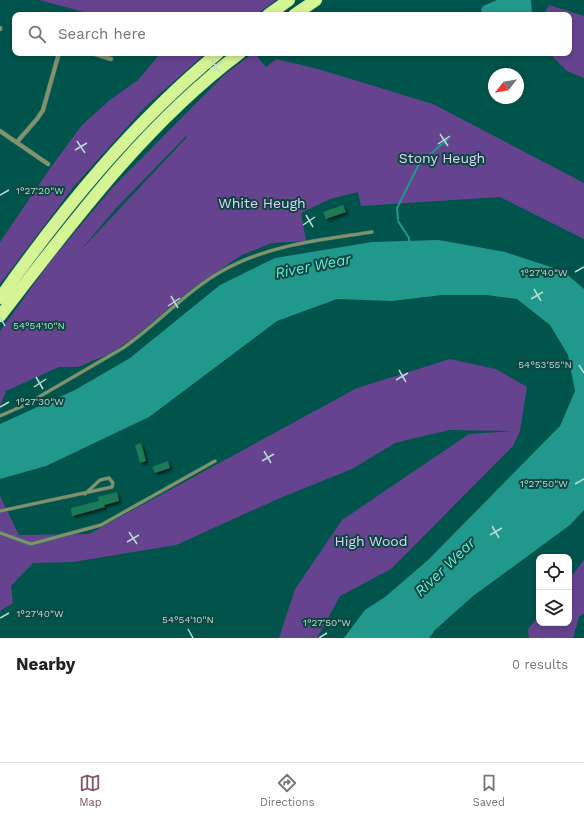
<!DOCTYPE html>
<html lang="en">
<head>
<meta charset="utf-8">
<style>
  body { margin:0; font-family:"Work Sans",sans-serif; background:#f6f6f6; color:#202124 }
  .controls { position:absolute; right:12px; bottom:12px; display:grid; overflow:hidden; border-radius:8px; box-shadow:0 2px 6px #0003 }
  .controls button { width:36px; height:36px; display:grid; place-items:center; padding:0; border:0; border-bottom:1px solid #e0e0e0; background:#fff; color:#202124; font:20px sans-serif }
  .compass { position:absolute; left:488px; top:68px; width:36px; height:36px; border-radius:50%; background:#fff; box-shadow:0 2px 6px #0003; rotate:239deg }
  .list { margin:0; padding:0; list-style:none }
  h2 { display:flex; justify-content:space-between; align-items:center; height:52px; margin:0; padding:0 16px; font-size:17px }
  h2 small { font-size:13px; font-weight:400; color:#757577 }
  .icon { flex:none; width:22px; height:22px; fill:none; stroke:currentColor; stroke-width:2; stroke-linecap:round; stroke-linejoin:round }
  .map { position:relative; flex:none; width:584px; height:638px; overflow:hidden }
  .search { position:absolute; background:#fff; box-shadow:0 2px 6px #0003; left:12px; right:12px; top:12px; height:44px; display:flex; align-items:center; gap:10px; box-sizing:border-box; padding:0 14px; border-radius:8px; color:#757577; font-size:15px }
  .sheet { height:124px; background:#fff }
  nav { display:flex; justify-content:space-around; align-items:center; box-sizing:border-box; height:56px; border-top:1px solid #e0e0e0; background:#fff; font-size:11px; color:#757577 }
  nav a { display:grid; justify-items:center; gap:2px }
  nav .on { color:#7e5763 }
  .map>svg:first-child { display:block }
  .green { fill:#66438e; fill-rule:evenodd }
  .water { fill:#20988b }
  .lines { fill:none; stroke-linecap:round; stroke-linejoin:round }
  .stream { stroke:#20988b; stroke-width:2 }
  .building { fill:#1b7a57; filter:url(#shadow) }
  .lane-casing { stroke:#297269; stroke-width:4 }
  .street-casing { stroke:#297269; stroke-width:5 }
  .highway-casing { stroke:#297269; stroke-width:13 }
  .lane { stroke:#84916a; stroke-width:3 }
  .street { stroke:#84916a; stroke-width:4 }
  .highway { stroke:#d5f493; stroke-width:12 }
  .ticks { fill:none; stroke:#badbd5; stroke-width:1.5 }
  .labels { text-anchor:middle; stroke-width:4; stroke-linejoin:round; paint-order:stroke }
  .park-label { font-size:14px; fill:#e2d0fd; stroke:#0e4640 }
  .water-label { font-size:15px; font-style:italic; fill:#60f0dd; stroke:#0e4640 }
  .ticks-label { font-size:10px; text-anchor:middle; fill:#badbd5; stroke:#0e4640; stroke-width:4; stroke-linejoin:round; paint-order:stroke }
</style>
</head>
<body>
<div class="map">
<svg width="584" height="638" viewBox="0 0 584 638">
  <defs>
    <filter id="shadow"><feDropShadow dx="2.5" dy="2.5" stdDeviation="1" flood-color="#0009"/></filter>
  </defs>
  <rect width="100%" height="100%" fill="#00544b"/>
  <g class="green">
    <path d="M39,0h237l-20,15h-161z"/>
    <path d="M549,5l35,11v62l-17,-7 -18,-18h20v-38h-25z"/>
    <path d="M161,53h45l-60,53 -71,79 -75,99v-42l51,-75 31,-42 29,-26 27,-19z"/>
    <path d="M252,54l4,1 10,12 10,-8 42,10 115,35 151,79v56l-84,-42 -139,9 -3,-14 -28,7 -29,14 5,28 -34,2 -30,12 -48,32 -62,52 -23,15 -31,13h-19l-53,24 -6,15v-75l50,-69 62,-74 112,-113zM186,136l1,1 -108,115 38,-45z"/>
    <path d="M450,359l46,10 31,18 -7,44 -7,15 -122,123 -51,27 -23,42h-38l16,-49 47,-69 127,-86 44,-3 -64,-1 -54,13 -43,26 -72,29 -104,47 -103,17 -40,1 -22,23 2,17 -13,8v-115l19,39 70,-1 268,-146z"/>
    <path d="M584,560v53l-5,4 -6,21h-44l-1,-9 11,-13v7h30v-44z"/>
  </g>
  <g class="water">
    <path d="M497,0h34l1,14 -49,1 -2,-5 2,-4z"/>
    <path d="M439,240l66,12 58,19 21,18v221l-14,15 -97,71 -38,34 -6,8h-85l21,-28 20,-13 43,-37 132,-134 15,-35 -7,-36 -18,-30 -33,-26 -31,-4h-44l-50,6 -55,-2 -60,22 -128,96 -103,49 -46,13v-55l75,-34 55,-32 90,-73 55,-27 97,-16z"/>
  </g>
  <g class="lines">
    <g class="stream">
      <path d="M398,219l-1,-11 22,-44 29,-25"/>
      <path d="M398,221l11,17v4"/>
    </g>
  </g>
  <g class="building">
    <path d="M343,205l3,7 -20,7 -3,-7z"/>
    <path d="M141,443l5,18 -6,2 -5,-18z"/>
    <path d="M168,461l2,7 -15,5 -3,-6z"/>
    <path d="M117,492l2,9 -15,4 1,2 -33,9 -1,-8 28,-7 -1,-4z"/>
  </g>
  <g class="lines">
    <defs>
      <g id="lane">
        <path d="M0,416l25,-11 98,-57c35,-24 62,-56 99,-77 45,-26 99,-31 150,-39"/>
        <path d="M0,511l112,-24 1,-4 -4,-5 -9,2 -15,14"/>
        <path d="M0,533l31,11 70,-19 114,-64"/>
      </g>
      <g id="street">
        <path d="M0,28v1"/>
        <path d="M92,53l19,6"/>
        <path d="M0,131l48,33"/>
        <path d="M17,142l20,-23 6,-9 16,-57"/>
      </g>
      <g id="highway">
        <path d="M268,15l21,-15"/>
        <path d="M294,15l22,-15"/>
        <path d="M0,298c63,-89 134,-176 218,-245"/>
        <path d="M0,316c72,-93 145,-192 240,-263"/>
      </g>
    </defs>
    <use href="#lane" class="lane-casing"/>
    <use href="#street" class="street-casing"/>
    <use href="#highway" class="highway-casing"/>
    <use href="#lane" class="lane"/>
    <use href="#street" class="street"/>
    <use href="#highway" class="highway"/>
  </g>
  <path class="ticks" d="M212,60l7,12M210,69l12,-7M440,134l8,12M77,141l8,12M438,144l12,-8M75,150l12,-7M0,195l9,-5M306,215l7,12M303,225l12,-8M575,272l9,-5M534,289l7,12M171,296l7,12M531,299l12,-7M168,306l12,-8M0,317l5,9M579,365l5,8M399,370l7,12M36,377l7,12M396,380l12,-7M34,387l12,-8M0,407l9,-5M264,451l7,12M262,461l12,-7M575,484l9,-5M492,526l7,12M129,532l8,12M490,535l12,-7M127,542l12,-7M0,618l9,-5M188,629l5,9M319,638l8,-5"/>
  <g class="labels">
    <g class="park-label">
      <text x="442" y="163">Stony Heugh</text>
      <text x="262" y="208">White Heugh</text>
      <text x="371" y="546">High Wood</text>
    </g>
    <g class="water-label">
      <text transform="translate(313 266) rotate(-11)" y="5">River Wear</text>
      <text transform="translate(445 567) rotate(-44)" y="5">River Wear</text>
    </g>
  </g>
  <g class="ticks-label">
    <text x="40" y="194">1°27'20"W</text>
    <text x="544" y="276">1°27'40"W</text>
    <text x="39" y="329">54°54'10"N</text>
    <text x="545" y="368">54°53'55"N</text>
    <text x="40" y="405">1°27'30"W</text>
    <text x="544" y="487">1°27'50"W</text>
    <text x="40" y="617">1°27'40"W</text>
    <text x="188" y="623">54°54'10"N</text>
    <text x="327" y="626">1°27'50"W</text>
  </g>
</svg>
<div class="controls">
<button><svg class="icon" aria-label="locate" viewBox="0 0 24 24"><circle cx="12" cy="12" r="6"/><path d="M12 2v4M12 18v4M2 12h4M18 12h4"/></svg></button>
<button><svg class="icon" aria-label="layers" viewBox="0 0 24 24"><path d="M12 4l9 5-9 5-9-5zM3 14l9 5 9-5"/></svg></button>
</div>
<svg class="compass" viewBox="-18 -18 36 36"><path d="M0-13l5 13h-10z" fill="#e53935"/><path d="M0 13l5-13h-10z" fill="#757577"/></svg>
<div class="search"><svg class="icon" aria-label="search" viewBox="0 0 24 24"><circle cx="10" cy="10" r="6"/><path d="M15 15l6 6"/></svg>Search here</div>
</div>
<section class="sheet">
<h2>Nearby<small>0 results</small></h2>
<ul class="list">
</ul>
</section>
<nav>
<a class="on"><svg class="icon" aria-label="map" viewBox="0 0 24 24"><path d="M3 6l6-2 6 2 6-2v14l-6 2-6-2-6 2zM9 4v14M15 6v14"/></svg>Map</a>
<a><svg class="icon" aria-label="directions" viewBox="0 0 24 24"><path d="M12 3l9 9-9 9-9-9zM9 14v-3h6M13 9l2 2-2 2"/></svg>Directions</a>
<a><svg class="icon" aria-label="saved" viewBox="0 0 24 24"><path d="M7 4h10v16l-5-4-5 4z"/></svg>Saved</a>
</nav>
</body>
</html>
